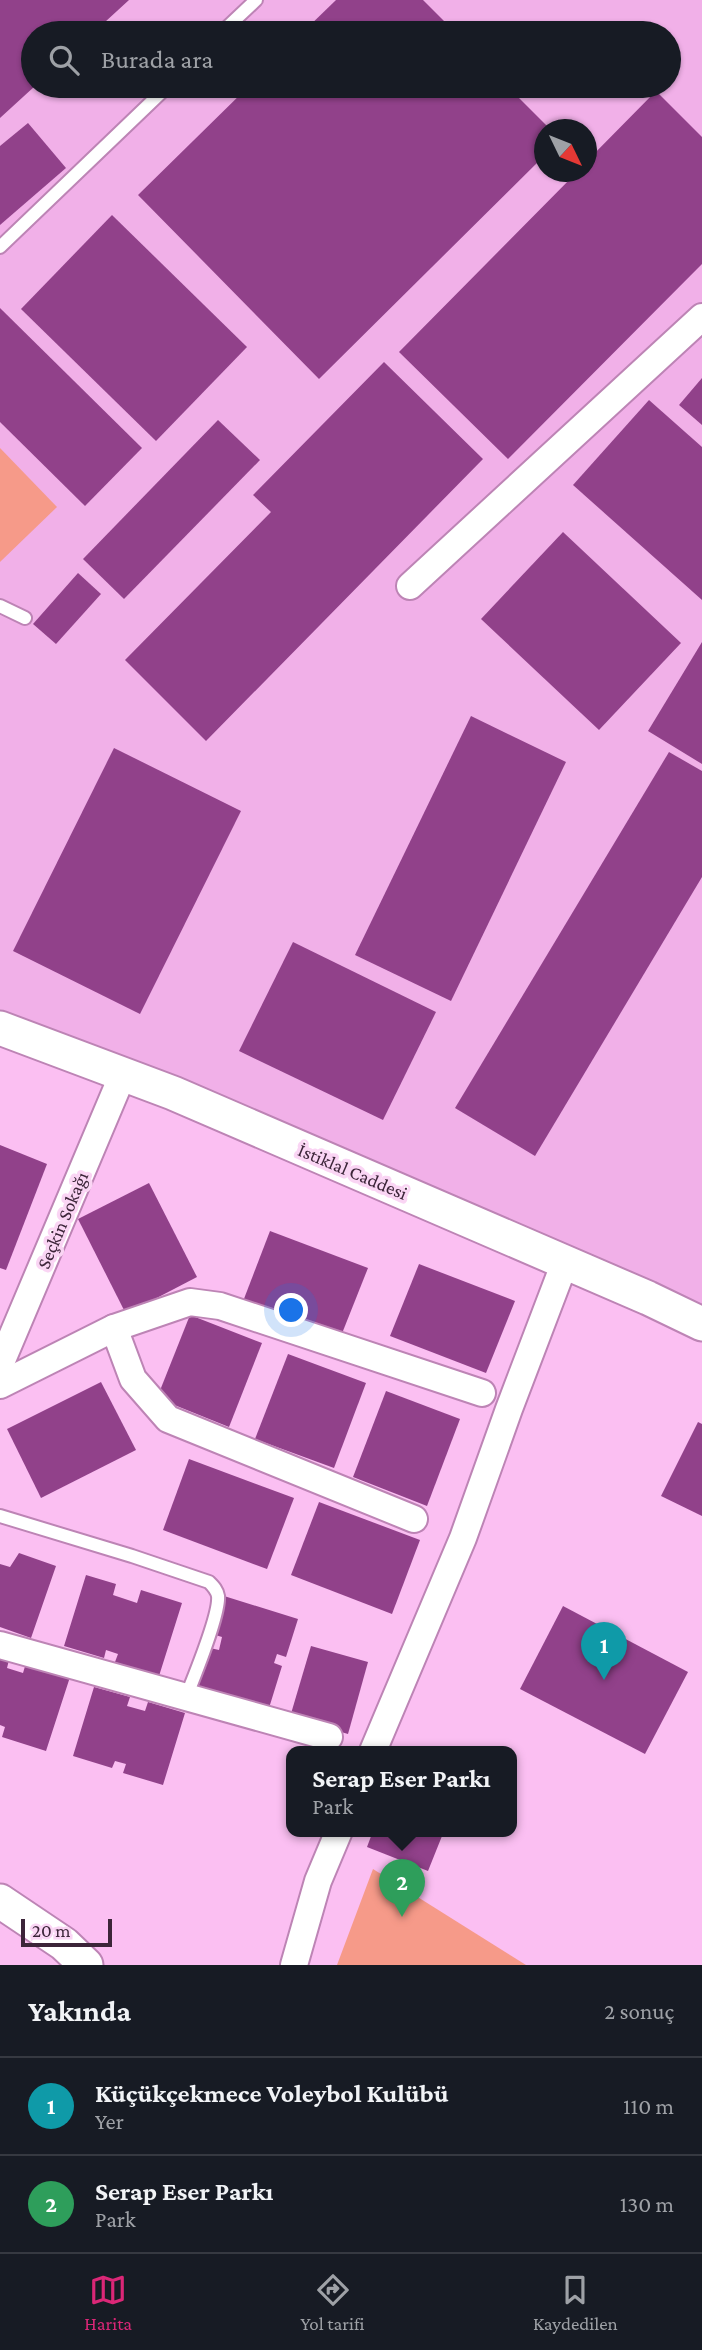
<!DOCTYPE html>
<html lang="tr">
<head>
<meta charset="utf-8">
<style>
  body { margin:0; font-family:"Crimson Pro",serif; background:#242831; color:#f1f3f6 }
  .compass { position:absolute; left:534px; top:119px; width:63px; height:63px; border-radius:50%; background:#171b24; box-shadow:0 2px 5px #0004; rotate:133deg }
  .scale { position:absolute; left:21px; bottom:18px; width:91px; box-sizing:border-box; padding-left:7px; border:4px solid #3c2539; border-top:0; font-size:19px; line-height:24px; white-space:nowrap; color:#3c2539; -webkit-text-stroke:5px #fad5f4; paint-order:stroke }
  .you { position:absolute; left:292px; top:1311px; width:24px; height:24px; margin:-18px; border:5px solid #fff; border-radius:50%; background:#1a73e8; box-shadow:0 0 0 10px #1a73e833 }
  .badge { display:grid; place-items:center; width:46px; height:46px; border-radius:50%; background:#db2777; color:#fff; font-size:23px; font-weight:700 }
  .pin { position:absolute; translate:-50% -58px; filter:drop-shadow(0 2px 4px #0008) }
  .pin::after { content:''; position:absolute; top:37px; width:24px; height:21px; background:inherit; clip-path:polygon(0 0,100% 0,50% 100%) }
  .popup { position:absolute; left:286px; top:1746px; width:231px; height:91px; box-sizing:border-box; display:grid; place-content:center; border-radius:14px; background:#171b24; filter:drop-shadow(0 2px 5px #0005); font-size:23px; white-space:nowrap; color:#9ea1a6 }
  .popup b { font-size:26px; color:#f1f3f6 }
  .popup::after { content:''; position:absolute; left:50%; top:100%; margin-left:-14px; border:14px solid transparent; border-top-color:#171b24 }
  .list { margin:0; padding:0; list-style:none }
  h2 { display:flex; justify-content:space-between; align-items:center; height:91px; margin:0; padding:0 28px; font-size:30px }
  h2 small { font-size:23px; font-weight:400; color:#9ea1a6 }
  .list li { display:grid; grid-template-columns:46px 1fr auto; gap:21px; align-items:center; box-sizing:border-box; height:98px; padding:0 28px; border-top:2px solid #363941 }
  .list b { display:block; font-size:26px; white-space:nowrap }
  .list p { margin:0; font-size:23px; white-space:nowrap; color:#9ea1a6 }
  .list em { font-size:23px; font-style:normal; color:#9ea1a6 }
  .icon { flex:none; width:38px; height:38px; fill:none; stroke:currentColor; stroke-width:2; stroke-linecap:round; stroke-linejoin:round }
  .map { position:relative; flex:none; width:702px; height:1965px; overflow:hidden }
  .search { position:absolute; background:#171b24; box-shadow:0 2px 5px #0004; left:21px; right:21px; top:21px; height:77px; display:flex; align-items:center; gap:18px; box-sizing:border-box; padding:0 24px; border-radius:38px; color:#9ea1a6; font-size:26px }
  .sheet { height:287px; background:#171b24 }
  nav { display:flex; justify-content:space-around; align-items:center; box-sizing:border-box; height:98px; border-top:2px solid #363941; background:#171b24; font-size:19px; color:#9ea1a6 }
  nav a { display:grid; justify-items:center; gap:4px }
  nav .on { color:#db2777 }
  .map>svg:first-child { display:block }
  .built { fill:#f1b0e8; fill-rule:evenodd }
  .green { fill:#f69a89 }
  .building { fill:#91418a }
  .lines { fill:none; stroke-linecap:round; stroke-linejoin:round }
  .service-casing { stroke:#bd84b5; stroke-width:16 }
  .minor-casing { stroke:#bd84b5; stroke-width:30 }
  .tertiary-casing { stroke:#bd84b5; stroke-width:37 }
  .service { stroke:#fff; stroke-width:12 }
  .minor { stroke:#fff; stroke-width:26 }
  .tertiary { stroke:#fff; stroke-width:33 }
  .labels { text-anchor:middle; stroke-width:7; stroke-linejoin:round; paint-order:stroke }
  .street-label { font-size:19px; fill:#3c2539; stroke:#fad5f4 }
</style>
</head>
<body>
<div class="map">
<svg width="702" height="1965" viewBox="0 0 702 1965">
  <rect width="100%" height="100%" fill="#fbbff2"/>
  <path class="built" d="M0,0h702v1324l-702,-296zM33,33h636v53h-636zM544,130h42v42h-42z"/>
  <g class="green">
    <path d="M0,448l57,59 -57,55z"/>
    <path d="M373,1869l153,96h-189z"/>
  </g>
  <g class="building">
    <path d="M0,0h129l-36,33h-60v53h2l-35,32z"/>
    <path d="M336,0h87l33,33h-154z"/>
    <path d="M249,86h258l44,44h-7v26l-225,223 -181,-184z"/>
    <path d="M656,91l46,46v127l-194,195 -109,-107 178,-180h9v-10z"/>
    <path d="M28,123l38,45 -66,57v-79z"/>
    <path d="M112,215l135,132 -91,94 -135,-132z"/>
    <path d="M0,308l142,140 -57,58 -85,-84z"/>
    <path d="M384,362l99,97 -277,282 -81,-81 146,-148 -18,-17z"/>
    <path d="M702,378v47l-23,-20z"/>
    <path d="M649,400l53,47v153l-129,-115z"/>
    <path d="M218,420l42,40 -136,139 -41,-40z"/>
    <path d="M563,532l118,111 -82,87 -118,-111z"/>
    <path d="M78,573l23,21 -45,50 -23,-20z"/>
    <path d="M702,642v122l-54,-33z"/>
    <path d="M471,716l95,46 -115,239 -96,-46z"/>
    <path d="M114,748l127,63 -101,203 -127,-63z"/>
    <path d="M669,752l33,19v106l-167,279 -80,-48z"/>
    <path d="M293,942l143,70 -53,108 -144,-69z"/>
    <path d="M0,1145l47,19 -41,106 -6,-2z"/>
    <path d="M149,1183l48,94 -71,37 -48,-95z"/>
    <path d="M270,1231l98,37 -29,73 -97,-37z"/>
    <path d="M419,1264l96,37 -29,72 -96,-37z"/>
    <path d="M190,1315l72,28 -33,84 -72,-29z"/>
    <path d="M288,1354l78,29 -32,85 -79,-29z"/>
    <path d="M101,1382l35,68 -95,48 -34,-69z"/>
    <path d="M386,1391l74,28 -33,87 -74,-29z"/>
    <path d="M698,1422l4,2v92l-41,-20z"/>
    <path d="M189,1459l105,39 -27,71 -104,-39z"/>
    <path d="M319,1502l101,38 -28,74 -101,-39z"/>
    <path d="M19,1553l37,13 -25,72 -31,-11v-63l10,3z"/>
    <path d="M86,1575l30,9 -3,11 24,8 4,-13 41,13 -23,73 -44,-14 3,-8 -12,-4 -2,8 -40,-12z"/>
    <path d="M224,1596l74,23 -12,38 -9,-3 -3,9 8,3 -13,42 -71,-22 12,-38 9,2 3,-13 -10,-3z"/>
    <path d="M563,1606l125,66 -43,82 -125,-65z"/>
    <path d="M311,1646l57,16 -20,72 -58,-17z"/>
    <path d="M0,1657l9,3 -2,8 16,5 3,-10 44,14 -24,74 -44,-14 3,-10 -5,-2z"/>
    <path d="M94,1687l36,10 -3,9 18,5 3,-9 37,11 -22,72 -40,-12 3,-9 -11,-3 -3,7 -39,-12z"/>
    <path d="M373,1831h71l-16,40 -61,-24z"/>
  </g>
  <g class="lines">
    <defs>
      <g id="service">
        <path d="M221,33l35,-33"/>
        <path d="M0,247l168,-161"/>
        <path d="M0,606l25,12"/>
        <path d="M0,1516l132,40 77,26c5,5 8,8 9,14 2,18 -24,81 -32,101"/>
      </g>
      <g id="minor">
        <path d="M410,586l292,-269"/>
        <path d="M114,1328l19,51 35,40 246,100"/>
        <path d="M0,1365l123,-291"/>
        <path d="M0,1385l114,-57 76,-26 30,4 262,87"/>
        <path d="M0,1645l329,92"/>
        <path d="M373,1751l90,-213 46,-129 56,-147"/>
        <path d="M294,1965l24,-84 21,-50"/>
      </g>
      <g id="tertiary">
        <path d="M0,1028l173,65 475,205 54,26"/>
        <path d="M0,1901l64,43 22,21"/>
      </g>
    </defs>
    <use href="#service" class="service-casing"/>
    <use href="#minor" class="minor-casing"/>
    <use href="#tertiary" class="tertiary-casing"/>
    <use href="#service" class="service"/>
    <use href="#minor" class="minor"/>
    <use href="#tertiary" class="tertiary"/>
  </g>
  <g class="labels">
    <g class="street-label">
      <text transform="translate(353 1171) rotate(23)" y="7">İstiklal Caddesi</text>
      <text transform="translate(62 1220) rotate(-67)" y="7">Seçkin Sokağı</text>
    </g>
  </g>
</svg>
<svg class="compass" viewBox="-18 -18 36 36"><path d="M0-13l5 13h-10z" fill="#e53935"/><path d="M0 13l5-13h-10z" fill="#9ea1a6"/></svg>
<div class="scale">20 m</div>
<div class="you"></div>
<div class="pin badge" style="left:604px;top:1680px;background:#0f9aa8">1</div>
<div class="pin badge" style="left:402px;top:1917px;background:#2e9e5b">2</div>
<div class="popup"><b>Serap Eser Parkı</b>Park</div>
<div class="search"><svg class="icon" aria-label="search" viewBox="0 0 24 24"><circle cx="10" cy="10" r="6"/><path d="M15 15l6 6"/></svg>Burada ara</div>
</div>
<section class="sheet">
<h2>Yakında<small>2 sonuç</small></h2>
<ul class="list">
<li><span class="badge" style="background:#0f9aa8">1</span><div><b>Küçükçekmece Voleybol Kulübü</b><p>Yer</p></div><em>110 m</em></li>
<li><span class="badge" style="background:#2e9e5b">2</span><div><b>Serap Eser Parkı</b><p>Park</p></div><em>130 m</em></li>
</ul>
</section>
<nav>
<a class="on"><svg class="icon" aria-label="map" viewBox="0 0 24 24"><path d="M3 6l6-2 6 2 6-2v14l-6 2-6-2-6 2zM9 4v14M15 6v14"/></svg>Harita</a>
<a><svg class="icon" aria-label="directions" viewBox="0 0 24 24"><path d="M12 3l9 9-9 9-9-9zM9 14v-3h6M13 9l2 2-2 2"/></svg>Yol tarifi</a>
<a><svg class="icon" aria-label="saved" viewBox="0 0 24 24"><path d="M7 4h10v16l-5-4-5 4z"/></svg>Kaydedilen</a>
</nav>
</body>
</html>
